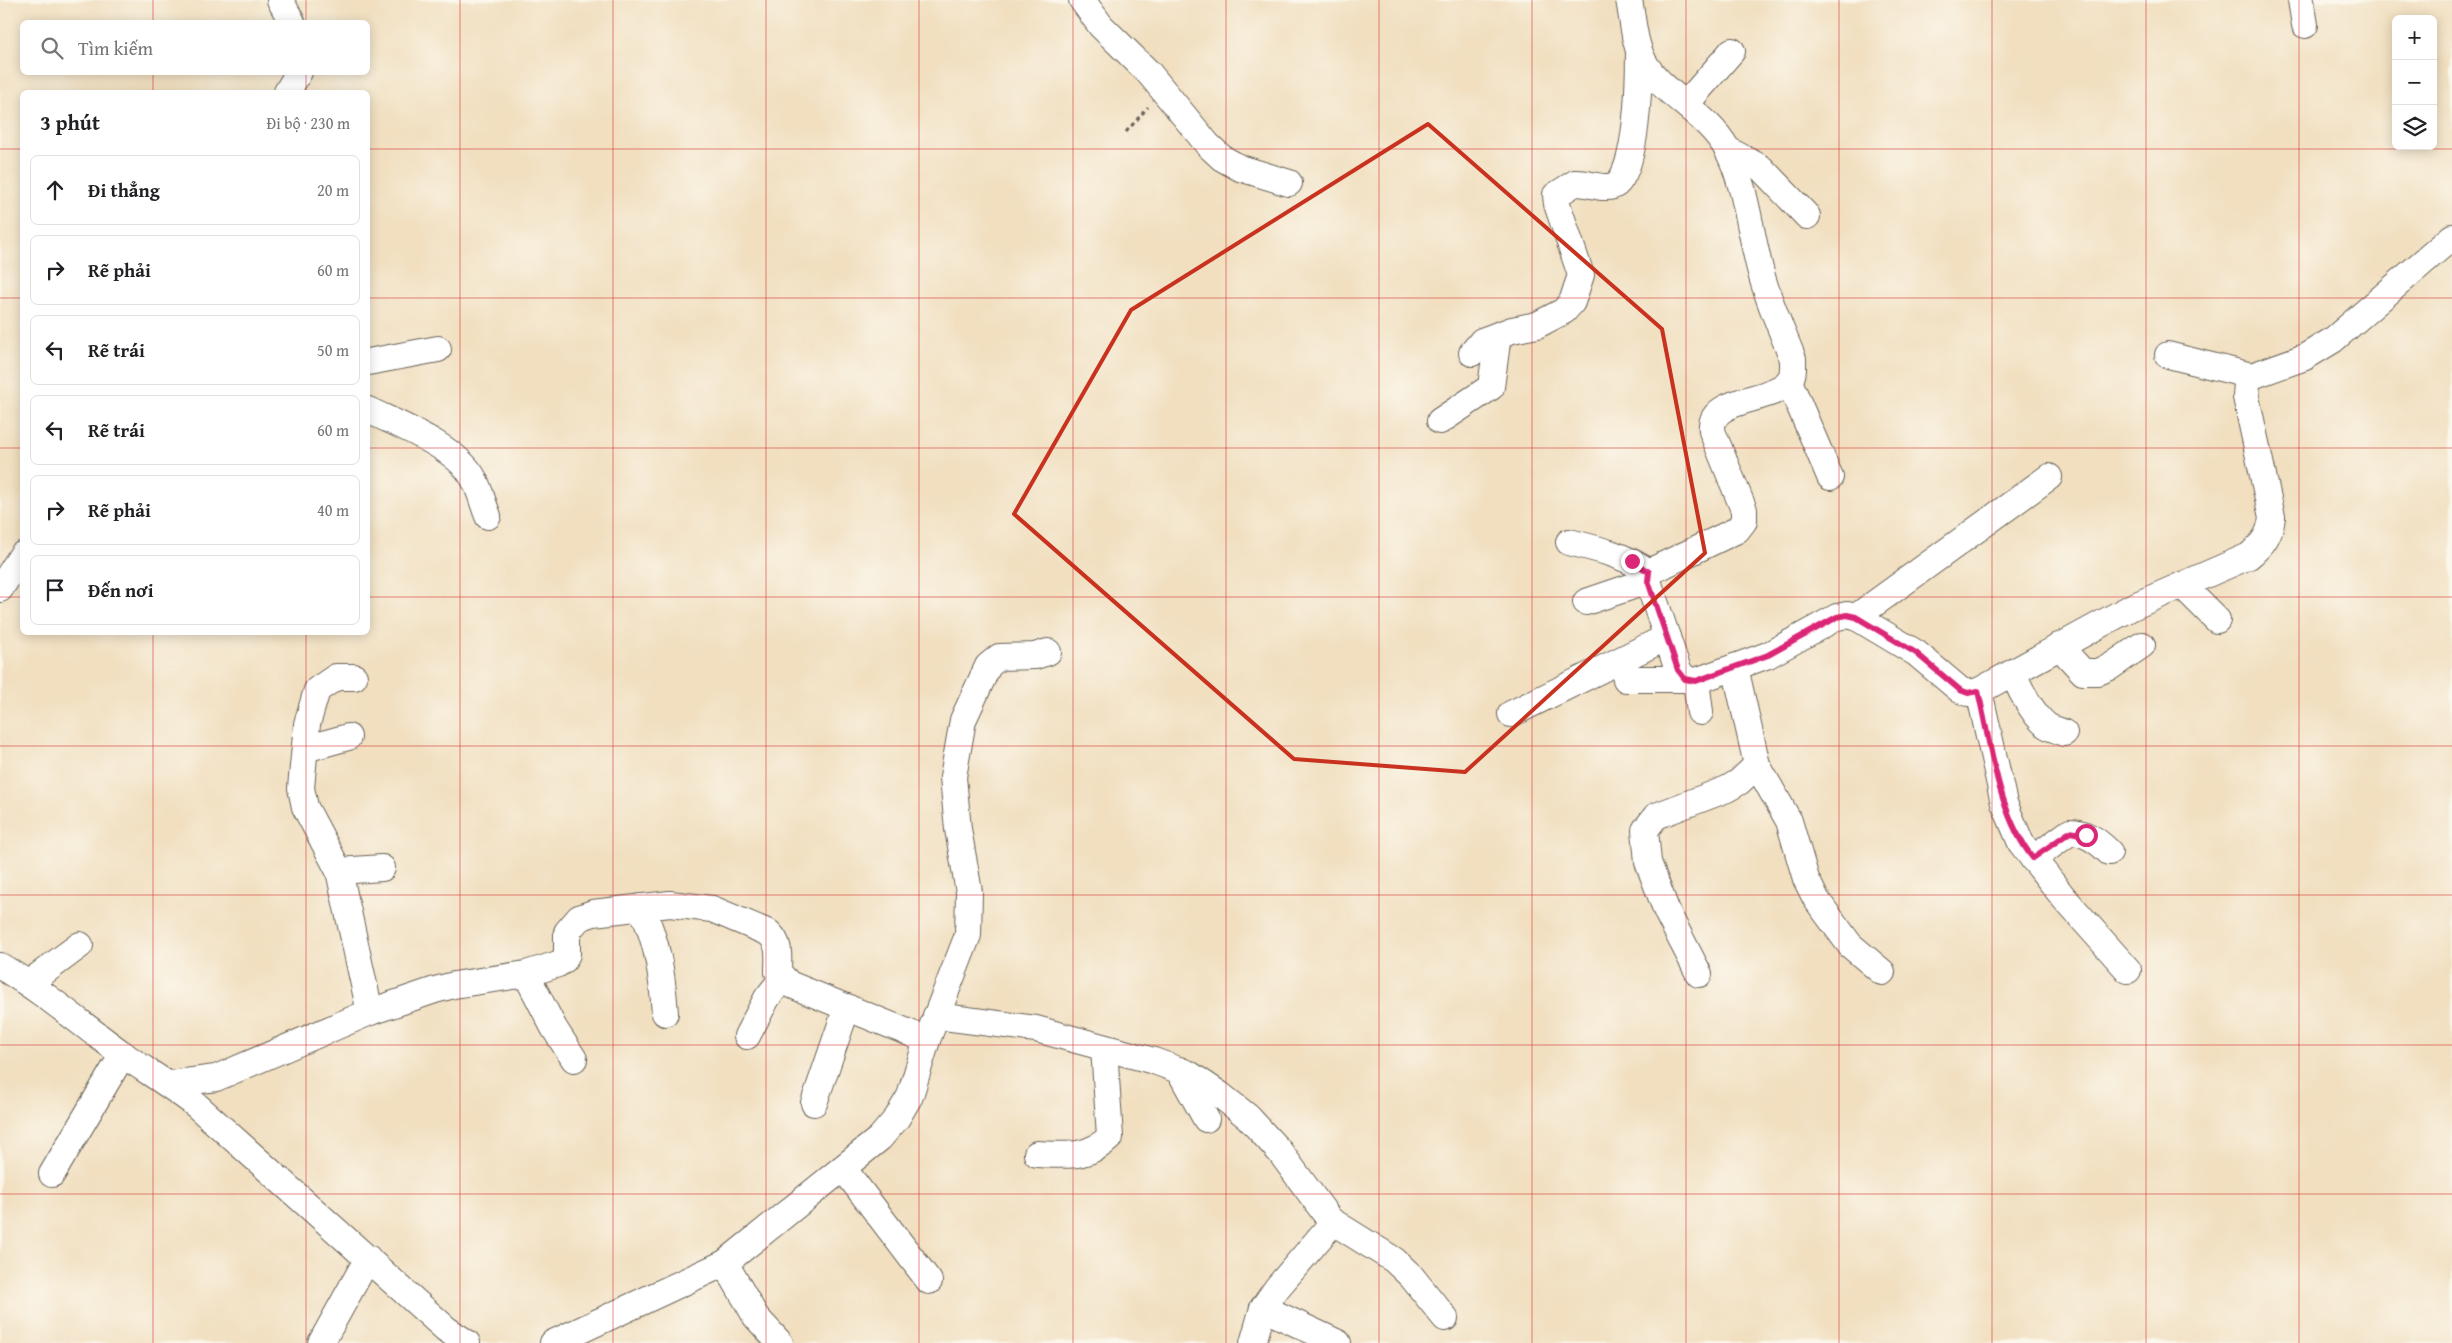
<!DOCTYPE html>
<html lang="vi">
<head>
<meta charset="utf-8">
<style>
  body { margin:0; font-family:"Gentium Book Plus",serif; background:#f6f6f6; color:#202124 }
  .controls { position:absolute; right:15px; top:15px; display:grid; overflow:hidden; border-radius:8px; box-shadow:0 2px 12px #0003 }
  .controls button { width:45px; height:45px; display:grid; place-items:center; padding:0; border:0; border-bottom:1px solid #e0e0e0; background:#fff; color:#202124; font:25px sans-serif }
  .stop { position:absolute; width:15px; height:15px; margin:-11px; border:4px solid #db2777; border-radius:50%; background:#fff }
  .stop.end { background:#db2777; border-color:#fff; box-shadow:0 1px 5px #0008 }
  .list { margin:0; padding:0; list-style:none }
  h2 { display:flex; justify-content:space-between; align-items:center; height:65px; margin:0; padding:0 20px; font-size:21px }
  h2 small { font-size:16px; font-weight:400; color:#757577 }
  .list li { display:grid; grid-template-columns:32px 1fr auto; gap:15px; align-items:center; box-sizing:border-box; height:70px; margin:0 10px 10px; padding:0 10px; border:1px solid #e0e0e0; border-radius:8px }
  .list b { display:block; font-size:19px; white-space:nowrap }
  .list em { font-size:16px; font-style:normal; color:#757577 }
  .icon { flex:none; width:28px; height:28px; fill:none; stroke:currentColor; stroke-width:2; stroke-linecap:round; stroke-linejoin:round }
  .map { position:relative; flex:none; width:2452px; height:1343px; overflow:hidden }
  .search { position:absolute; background:#fff; box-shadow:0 2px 12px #0003; left:20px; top:20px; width:350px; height:55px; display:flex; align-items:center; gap:12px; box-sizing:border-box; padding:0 18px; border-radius:8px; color:#757577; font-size:19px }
  .panel { position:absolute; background:#fff; box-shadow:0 2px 12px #0003; left:20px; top:90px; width:350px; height:545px; border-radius:8px }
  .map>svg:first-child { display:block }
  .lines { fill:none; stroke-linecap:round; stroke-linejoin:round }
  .minor-casing { stroke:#676055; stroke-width:28 }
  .path { stroke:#676055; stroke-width:3; stroke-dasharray:4 4; stroke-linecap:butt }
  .minor { stroke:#fff; stroke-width:26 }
  .route { stroke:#db2777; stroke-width:6 }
  .marked { fill:none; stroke:#c8321e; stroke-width:4; stroke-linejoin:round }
  .grid { fill:none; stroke:#d62828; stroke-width:1; stroke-opacity:0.55 }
</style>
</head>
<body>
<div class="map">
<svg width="2452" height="1343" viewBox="0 0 2452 1343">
  <rect width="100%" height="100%" fill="#fbf7ec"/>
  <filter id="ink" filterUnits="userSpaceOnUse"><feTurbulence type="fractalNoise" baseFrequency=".02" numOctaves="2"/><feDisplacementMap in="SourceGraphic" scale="10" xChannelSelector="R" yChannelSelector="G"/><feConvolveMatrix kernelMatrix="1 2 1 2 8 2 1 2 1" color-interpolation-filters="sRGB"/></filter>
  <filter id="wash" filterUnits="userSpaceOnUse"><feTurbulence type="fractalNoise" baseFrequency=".0096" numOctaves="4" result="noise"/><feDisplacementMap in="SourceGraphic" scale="20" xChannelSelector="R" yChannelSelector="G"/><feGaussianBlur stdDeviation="1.12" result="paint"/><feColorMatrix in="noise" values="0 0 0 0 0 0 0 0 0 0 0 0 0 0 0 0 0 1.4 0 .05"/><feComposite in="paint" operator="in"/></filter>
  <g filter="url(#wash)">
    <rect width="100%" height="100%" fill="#f1dfc0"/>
  </g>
  <g filter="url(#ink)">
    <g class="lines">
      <defs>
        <g id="minor">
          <path d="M280,0l12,22"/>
          <path d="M1082,0l19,26 48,47 59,72 14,13 18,10 49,15"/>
          <path d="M1629,0c4,20 5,44 15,62 18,32 63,51 83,87 18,32 24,88 34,124 8,30 21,58 32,86 0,8 1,16 -4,22 -17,22 -81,15 -77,50l32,79v11l-7,9 -88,42 -1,9 30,89 7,9"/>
          <path d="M2301,0l4,25"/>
          <path d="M287,92l12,-20"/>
          <path d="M1686,104l46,-53"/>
          <path d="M1728,150l33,18 46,48"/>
          <path d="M1472,353l10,-12 30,-11 25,-5 27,-14 8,-9 9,-27 -24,-71 -1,-9 19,-12c12,-1 27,7 38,3 25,-8 26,-111 26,-135"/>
          <path d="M2168,355l84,21"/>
          <path d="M368,362l70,-13"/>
          <path d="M1789,381l41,96"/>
          <path d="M368,410c31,15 89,37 106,69 6,11 9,25 14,37"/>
          <path d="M1440,421l51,-34 7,-52"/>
          <path d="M1569,542c29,7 55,13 80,30"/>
          <path d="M2182,585l35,35"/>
          <path d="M0,589l22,-34"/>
          <path d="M1586,602l62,-21"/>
          <path d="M1856,617l193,-140"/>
          <path d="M2059,646l24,26h15l12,-5 32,-22"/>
          <path d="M1735,667l22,98 32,56 17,58 10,20 34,46 32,27"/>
          <path d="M2014,672c3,15 20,43 32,53 5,4 13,5 18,8"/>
          <path d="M354,677h-18l-19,13 -10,34 -6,64 4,19 34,64 31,141"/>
          <path d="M1626,679h59l11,2 72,-26 69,-38 10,-2 9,2 60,36 44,37 8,3 11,-2 153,-84 117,-51c14,-12 21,-21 23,-39l-26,-120 1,-14 5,-7 53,-19 28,-17 119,-103"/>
          <path d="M1696,681l4,31"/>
          <path d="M1979,691l25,112 17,40 43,55 64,72"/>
          <path d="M1511,714l156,-77"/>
          <path d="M305,749l43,-12"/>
          <path d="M2033,859l37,-27c16,0 28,9 39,20"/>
          <path d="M339,871l43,-3"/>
          <path d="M641,907c17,36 21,67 24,106"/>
          <path d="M0,966c43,25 81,58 121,87 25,18 51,33 75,52l250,224 21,14"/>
          <path d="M526,974l28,54 20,31"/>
          <path d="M1699,974l-32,-62 -19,-50 -3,-32 11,-14 71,-27 12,-7 18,-17"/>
          <path d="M29,983l51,-38"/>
          <path d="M936,1016l100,13 118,32 35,13 30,20 29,23 32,35 50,68 -1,7 -52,61 -14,20 -10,35"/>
          <path d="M747,1036l20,-38 15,-19"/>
          <path d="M1179,1070l27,49"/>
          <path d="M170,1084l46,-6 154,-66 65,-22 19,-5 72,-11 32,-10 6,-4 3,-6v-22l12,-14 14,-5 77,-9 42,5 57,24c12,11 9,24 9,39l11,12 138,56"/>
          <path d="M814,1103l33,-96"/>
          <path d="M1037,1154c29,1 51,5 73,-17l-6,-89"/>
          <path d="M843,1168l86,113"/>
          <path d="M52,1174l71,-120"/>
          <path d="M1330,1220l64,40 17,16 34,42"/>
          <path d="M725,1263l31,54 24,26"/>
          <path d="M1263,1308l75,35"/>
          <path d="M321,1343l47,-85"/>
          <path d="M553,1343l172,-80 155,-125 17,-20 13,-22 17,-56 41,-105 1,-43 -11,-63 -5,-52 10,-57 25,-54 11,-9 36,-1 13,-4"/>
        </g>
      </defs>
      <use href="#minor" class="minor-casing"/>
      <path class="path" d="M1126,132l22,-25"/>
      <use href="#minor" class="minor"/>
    </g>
  </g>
  <g class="lines" filter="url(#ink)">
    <path class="route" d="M1632,561l17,11 -1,9 30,89 7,9 11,2 72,-26 69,-38 10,-2 9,2 60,36 44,37 8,3 10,-2c13,54 20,124 55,167l37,-26 16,3"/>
  </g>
  <path class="marked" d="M1428,124l234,205 43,224 -240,219 -171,-13 -280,-245 117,-204z"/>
  <path class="grid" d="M153,0v22M306,0v22M460,0v1343M613,0v1343M766,0v1343M919,0v1343M1073,0v1343M1226,0v1343M1379,0v1343M1532,0v1343M1686,0v1343M1839,0v1343M1992,0v1343M2146,0v1343M2299,0v1343M153,72v20M306,72v20M0,149h22M368,149h2084M0,298h22M368,298h2084M0,448h22M368,448h2084M0,597h22M368,597h2084M153,632v711M306,632v711M0,746h2452M0,895h2452M0,1045h2452M0,1194h2452"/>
</svg>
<div class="controls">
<button>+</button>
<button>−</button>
<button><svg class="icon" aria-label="layers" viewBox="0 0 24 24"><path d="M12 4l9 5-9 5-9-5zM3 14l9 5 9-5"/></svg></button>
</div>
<div class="stop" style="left:2086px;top:835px"></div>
<div class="stop end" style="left:1632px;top:561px"></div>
<div class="search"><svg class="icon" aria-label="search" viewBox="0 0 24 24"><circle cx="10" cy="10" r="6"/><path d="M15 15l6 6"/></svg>Tìm kiếm</div>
<section class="panel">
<h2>3 phút<small>Đi bộ · 230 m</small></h2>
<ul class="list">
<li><svg class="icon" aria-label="ahead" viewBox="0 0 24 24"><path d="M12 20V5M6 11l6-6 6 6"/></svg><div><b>Đi thẳng</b></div><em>20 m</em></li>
<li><svg class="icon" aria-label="right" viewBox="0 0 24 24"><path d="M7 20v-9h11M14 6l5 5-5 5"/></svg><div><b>Rẽ phải</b></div><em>60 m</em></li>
<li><svg class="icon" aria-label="left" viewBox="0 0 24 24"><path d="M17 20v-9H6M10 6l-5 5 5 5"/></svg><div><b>Rẽ trái</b></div><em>50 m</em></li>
<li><svg class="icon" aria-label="left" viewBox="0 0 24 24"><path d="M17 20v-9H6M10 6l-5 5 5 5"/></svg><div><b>Rẽ trái</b></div><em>60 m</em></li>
<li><svg class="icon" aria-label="right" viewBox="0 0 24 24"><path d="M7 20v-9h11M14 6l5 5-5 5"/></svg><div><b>Rẽ phải</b></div><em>40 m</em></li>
<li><svg class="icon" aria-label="arrive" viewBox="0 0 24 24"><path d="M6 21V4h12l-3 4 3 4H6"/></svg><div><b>Đến nơi</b></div></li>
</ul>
</section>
</div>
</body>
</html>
